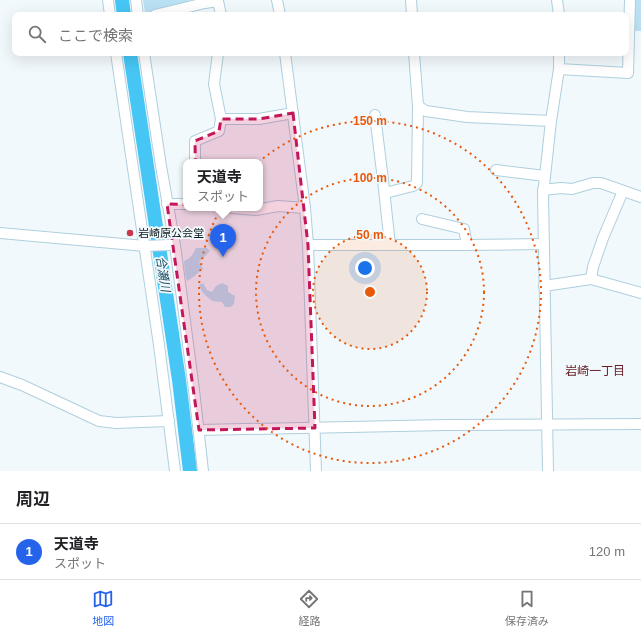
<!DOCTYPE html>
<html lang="ja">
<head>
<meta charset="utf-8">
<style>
  body { margin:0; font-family:Helvetica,"Noto Sans JP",sans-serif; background:#f6f6f6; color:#202124 }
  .you { position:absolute; left:365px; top:268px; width:14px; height:14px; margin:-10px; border:3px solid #fff; border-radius:50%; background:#1a73e8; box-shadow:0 0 0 6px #1a73e833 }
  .badge { display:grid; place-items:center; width:26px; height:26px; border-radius:50%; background:#2563eb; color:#fff; font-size:13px; font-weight:700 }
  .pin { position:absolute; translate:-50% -33px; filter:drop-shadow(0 1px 2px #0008) }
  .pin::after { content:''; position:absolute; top:21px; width:14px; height:12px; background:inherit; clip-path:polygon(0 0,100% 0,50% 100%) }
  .popup { position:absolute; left:183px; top:159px; width:80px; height:52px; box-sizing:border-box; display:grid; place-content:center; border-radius:8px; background:#fff; filter:drop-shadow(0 1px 3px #0005); font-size:13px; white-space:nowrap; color:#757577 }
  .popup b { font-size:15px; color:#202124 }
  .popup::after { content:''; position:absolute; left:50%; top:100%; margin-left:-8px; border:8px solid transparent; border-top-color:#fff }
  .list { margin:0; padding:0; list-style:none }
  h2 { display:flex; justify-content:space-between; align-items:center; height:52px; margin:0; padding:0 16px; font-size:17px }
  h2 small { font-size:13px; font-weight:400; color:#757577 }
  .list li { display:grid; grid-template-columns:26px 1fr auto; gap:12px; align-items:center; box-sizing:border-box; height:56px; padding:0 16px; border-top:1px solid #e0e0e0 }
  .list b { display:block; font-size:15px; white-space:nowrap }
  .list p { margin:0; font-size:13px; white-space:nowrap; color:#757577 }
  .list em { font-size:13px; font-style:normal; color:#757577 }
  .icon { flex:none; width:22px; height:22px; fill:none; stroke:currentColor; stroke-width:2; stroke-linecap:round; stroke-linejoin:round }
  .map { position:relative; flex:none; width:641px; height:471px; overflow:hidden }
  .search { position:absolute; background:#fff; box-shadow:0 4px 16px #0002; left:12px; right:12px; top:12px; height:44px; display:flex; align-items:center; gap:10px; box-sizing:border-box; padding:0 14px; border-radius:8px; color:#757577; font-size:15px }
  .sheet { height:108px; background:#fff }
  nav { display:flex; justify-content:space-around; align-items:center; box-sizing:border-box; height:56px; border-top:1px solid #e0e0e0; background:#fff; font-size:11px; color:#757577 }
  nav a { display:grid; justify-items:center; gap:2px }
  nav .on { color:#2563eb }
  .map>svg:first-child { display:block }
  .green { fill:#b9e1f3 }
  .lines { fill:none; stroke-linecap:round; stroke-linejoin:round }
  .river { stroke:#46c6f5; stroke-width:14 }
  .minor-casing { stroke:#afcfde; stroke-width:12 }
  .minor { stroke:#fff; stroke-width:10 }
  .marked { fill:#c2185b; fill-opacity:0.2; stroke:#c2185b; stroke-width:3; stroke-dasharray:8 5; stroke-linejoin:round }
  .ring { fill:none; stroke:#e8590c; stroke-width:2; stroke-dasharray:2 4 }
  .poi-dot { fill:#c9384d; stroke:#f2f9fc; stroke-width:1.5 }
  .labels { text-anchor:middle; stroke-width:3.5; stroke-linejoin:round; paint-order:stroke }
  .poi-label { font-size:11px; fill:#0c181e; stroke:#f2f9fc; text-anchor:start }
  .water-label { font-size:12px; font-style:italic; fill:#15495d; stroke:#f2f9fc }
  .neighbourhood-label { font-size:12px; fill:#662028; stroke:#f2f9fc }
  .centre { fill:#e8590c; stroke:#f2f9fc; stroke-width:2 }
  .ring-label { font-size:12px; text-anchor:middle; font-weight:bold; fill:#e8590c; stroke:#f2f9fc; stroke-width:3.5; stroke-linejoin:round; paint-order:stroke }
</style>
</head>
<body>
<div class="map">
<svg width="641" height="471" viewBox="0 0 641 471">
  <rect width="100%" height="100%" fill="#f2f9fc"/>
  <g class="green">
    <path d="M143,0h46v3l-44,10z"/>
    <rect x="634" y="0" width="7" height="31"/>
    <path d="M196,248h11l3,3 -11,11 4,7c-6,4 -10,9 -16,12l-2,-8 -1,-12c7,-3 9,-7 12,-13z"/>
    <path d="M203,283l4,7 5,2 4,-6 6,-3 6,3v6l7,4 -1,8 -3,3h-6l-3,-5 -10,-1c-6,-6 -10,-7 -13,-16z"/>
  </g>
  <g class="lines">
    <g class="river">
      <path d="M122,0l2,15"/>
      <path d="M130,53l49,327 11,91"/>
    </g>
    <defs>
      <g id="minor">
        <path d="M108,0l2,15"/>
        <path d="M136,0l2,15"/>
        <path d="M277,0l3,15"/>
        <path d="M411,0l1,15"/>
        <path d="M557,0l2,15"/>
        <path d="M155,15l50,-12 13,-2 3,14"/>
        <path d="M116,53l43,292 16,126"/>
        <path d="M144,53l17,113 14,79 19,145 9,81"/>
        <path d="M285,53l20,155 3,37 8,226"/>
        <path d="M414,53l4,53 8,5 41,6 84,4"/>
        <path d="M559,69l69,4 2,-73"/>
        <path d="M375,115l8,65 7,65"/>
        <path d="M221,119h38l34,-6"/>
        <path d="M195,162v-21l24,-10 2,-12 -7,-35 4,-31"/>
        <path d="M496,170l49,6"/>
        <path d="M543,190l18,-2 11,1 21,-6h8l40,14"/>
        <path d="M385,193l28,-7 4,-3 1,-77"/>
        <path d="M167,204h19"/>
        <path d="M232,208l24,2 22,-4 27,2"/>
        <path d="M422,219l42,10 3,16"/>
        <path d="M0,233l145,13 24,-1"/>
        <path d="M308,245h153l82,-1"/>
        <path d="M591,279l2,-12 10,-29 20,-47"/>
        <path d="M544,286l47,-7 50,14"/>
        <path d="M0,377l22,8 77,36 17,2 53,-2"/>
        <path d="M199,430l247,-5 195,-1"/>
        <path d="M548,471l-5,-276 8,-74 8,-52v-16"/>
      </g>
    </defs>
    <use href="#minor" class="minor-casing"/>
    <use href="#minor" class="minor"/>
  </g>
  <path class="marked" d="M293,113l15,132 7,183 -116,2 -32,-226 29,1 -1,-64 24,-10 2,-12h38z"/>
  <circle cx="370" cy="292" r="57" fill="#e8590c" fill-opacity=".12"/>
  <g class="ring">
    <circle cx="370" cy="292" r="57"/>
    <circle cx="370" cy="292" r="114"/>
    <circle cx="370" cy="292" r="171"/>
  </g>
  <circle class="poi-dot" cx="130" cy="233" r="4"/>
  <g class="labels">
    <g class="poi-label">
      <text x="138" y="237">岩崎原公会堂</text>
    </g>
    <g class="water-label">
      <text transform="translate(163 274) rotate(81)" y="4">合瀬川</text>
    </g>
    <g class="neighbourhood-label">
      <text x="595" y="375">岩崎一丁目</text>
    </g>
  </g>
  <circle cx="370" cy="292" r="6" class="centre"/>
  <g class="ring-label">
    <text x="370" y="125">150 m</text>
    <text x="370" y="182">100 m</text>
    <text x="370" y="239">50 m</text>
  </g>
</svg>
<div class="you"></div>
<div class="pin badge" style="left:223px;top:257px">1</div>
<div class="popup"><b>天道寺</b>スポット</div>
<div class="search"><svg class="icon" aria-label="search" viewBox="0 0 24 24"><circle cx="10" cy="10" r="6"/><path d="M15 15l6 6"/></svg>ここで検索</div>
</div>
<section class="sheet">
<h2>周辺<small></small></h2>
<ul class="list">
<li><span class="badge">1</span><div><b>天道寺</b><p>スポット</p></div><em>120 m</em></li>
</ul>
</section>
<nav>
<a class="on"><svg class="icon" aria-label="map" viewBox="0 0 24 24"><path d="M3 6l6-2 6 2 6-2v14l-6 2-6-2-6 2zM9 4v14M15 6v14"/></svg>地図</a>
<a><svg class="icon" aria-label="directions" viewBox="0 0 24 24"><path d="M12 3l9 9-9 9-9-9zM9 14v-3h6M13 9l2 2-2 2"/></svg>経路</a>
<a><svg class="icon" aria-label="saved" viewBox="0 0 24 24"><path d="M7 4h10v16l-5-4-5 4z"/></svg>保存済み</a>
</nav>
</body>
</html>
